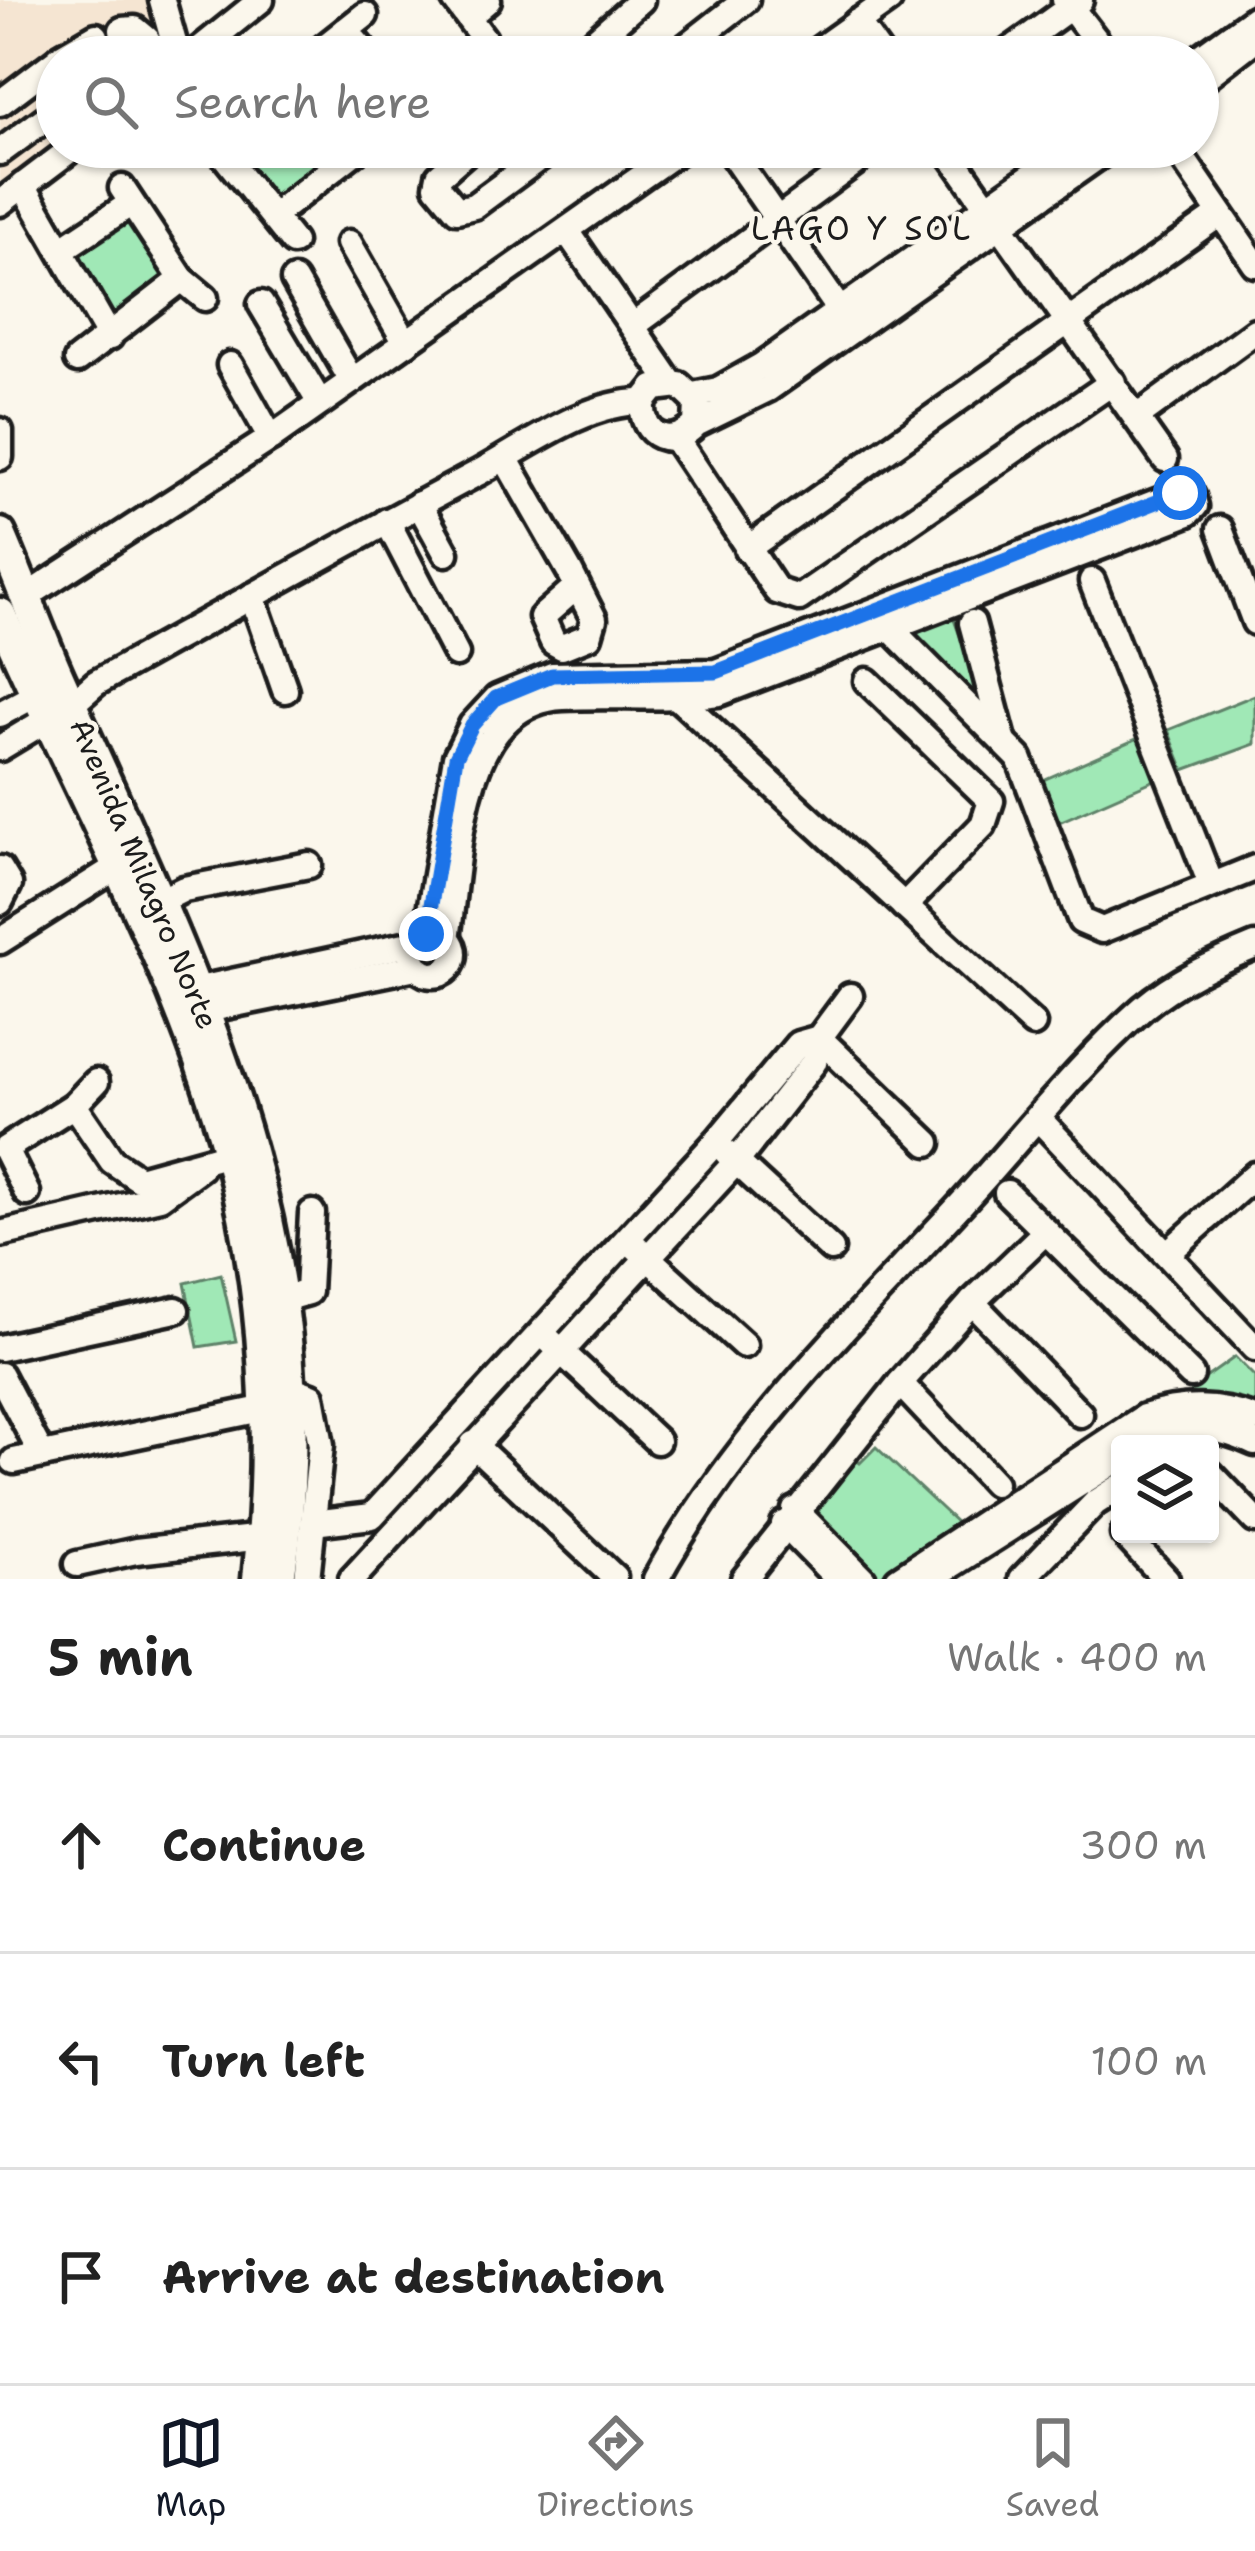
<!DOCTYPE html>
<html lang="en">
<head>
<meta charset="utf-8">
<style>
  body { margin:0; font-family:"Shantell Sans",sans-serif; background:#f2f2f2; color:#222 }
  .controls { position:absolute; right:36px; bottom:36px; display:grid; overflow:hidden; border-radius:12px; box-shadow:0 3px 9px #0004 }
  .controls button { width:108px; height:108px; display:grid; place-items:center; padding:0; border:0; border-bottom:3px solid #e0e0e0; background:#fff; color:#222; font:60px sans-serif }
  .stop { position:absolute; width:36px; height:36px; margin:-27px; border:9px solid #1a73e8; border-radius:50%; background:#fff }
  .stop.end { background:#1a73e8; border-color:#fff; box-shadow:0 3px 12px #0008 }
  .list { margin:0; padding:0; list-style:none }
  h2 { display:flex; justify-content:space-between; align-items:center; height:156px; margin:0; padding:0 48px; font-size:51px }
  h2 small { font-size:39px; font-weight:400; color:#767676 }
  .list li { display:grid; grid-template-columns:78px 1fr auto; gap:36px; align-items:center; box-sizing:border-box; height:216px; padding:0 48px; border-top:3px solid #e0e0e0 }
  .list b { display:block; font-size:45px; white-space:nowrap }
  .list em { font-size:39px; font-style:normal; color:#767676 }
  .icon { flex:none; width:66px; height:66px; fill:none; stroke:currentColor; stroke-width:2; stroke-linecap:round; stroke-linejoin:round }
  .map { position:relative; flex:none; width:1255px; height:1579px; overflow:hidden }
  .search { position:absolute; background:#fff; box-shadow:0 3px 9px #0004; left:36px; right:36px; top:36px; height:132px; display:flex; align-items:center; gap:30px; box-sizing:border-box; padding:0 42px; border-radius:66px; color:#767676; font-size:45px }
  .sheet { height:804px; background:#fff }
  nav { display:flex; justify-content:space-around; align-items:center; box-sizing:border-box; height:168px; border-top:3px solid #e0e0e0; background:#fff; font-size:33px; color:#767676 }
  nav a { display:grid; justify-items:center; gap:6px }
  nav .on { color:#111827 }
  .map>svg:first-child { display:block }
  .built { fill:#f5e5d2 }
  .green { fill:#a0e8b6; stroke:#5e8269; stroke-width:3 }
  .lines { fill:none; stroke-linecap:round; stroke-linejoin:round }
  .minor-casing { stroke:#1c1c1c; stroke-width:33 }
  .major-casing { stroke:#1c1c1c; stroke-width:39 }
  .minor { stroke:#fbf7ec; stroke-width:24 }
  .major { stroke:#fbf7ec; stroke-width:30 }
  .route { stroke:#1a73e8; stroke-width:15 }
  .labels { text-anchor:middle; stroke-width:9; stroke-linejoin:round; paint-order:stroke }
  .street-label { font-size:30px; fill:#1c1c1c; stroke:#fbf7ec }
  .neighbourhood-label { font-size:33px; letter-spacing:3px; fill:#1c1c1c; stroke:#fbf7ec }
</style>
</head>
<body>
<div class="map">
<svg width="1255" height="1579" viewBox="0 0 1255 1579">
  <rect width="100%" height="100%" fill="#fbf7ec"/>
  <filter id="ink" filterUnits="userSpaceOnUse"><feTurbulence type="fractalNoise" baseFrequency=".00833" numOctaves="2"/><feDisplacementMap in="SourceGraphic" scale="24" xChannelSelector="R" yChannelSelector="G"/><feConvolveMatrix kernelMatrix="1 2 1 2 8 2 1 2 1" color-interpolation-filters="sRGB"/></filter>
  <g filter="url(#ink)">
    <path class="built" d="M0,0h172l-3,57h-112v85l-57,43z"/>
    <g class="green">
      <path d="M234,147h95l5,7 -58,47z"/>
      <path d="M130,213l44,64 -65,48 -35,-69z"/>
      <path d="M953,617l36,98 -85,-78z"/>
      <path d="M1255,695v49l-71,26 -16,-40z"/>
      <path d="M1141,737l18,41 -100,44 -18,-41z"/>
      <path d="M221,1274l15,67 -38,6 -13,-64z"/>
      <path d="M1235,1357l20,20v33l-61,-9 -4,-12z"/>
      <path d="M876,1447l83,78 -83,54 -64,-66 37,-59 11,9z"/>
    </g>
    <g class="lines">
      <defs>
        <g id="minor">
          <path d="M162,0l16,57"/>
          <path d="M455,0l29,39"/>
          <path d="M1065,0l44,57"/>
          <path d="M468,17l20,-17"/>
          <path d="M857,22l25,35"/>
          <path d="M122,30l13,-1 12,10 -4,18"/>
          <path d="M346,30l23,27"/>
          <path d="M60,57l36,-21"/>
          <path d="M190,57l71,-57"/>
          <path d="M312,57l53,-42"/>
          <path d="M576,57l65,-57"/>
          <path d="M673,57l73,-57"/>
          <path d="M809,57l80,-57"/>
          <path d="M1001,57l79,-57"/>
          <path d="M1198,59l57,-41"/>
          <path d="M1198,83l57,-44"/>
          <path d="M0,103l57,-43"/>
          <path d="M217,147l76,95"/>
          <path d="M472,147l-33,29 -2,10 20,24 17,-4 80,-59"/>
          <path d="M727,147l121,175"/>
          <path d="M945,147l220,312"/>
          <path d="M1175,147l80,117"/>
          <path d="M0,152l57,-42"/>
          <path d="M23,185l87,152"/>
          <path d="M122,188l60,91 23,19"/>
          <path d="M0,203l74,-56"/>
          <path d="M273,216l88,-69"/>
          <path d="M567,231l104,152"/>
          <path d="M349,243l57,100"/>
          <path d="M61,250l69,-46"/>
          <path d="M294,280l58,101"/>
          <path d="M261,304l59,99"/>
          <path d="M634,325l242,-178"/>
          <path d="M77,360l105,-81"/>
          <path d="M230,365l41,73"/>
          <path d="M693,395l25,-5 43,-24 311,-219"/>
          <path d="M1137,417l118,-86"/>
          <path d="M696,424l1,-22 -18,-17 -25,3 -11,14c-3,35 30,48 53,22l72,-35 344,-242"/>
          <path d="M0,431v26"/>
          <path d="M676,439l101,152 22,7 314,-216"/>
          <path d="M505,458l64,112 25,49 -5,17 -27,11 -9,-5 -11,-25 35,-31"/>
          <path d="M419,504l27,49"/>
          <path d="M387,521l69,133"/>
          <path d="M1220,529l35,93"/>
          <path d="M747,549l473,-335"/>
          <path d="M1092,581l119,303"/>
          <path d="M27,596l244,-158 413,-291"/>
          <path d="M252,596l33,94"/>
          <path d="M882,620l137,138 62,163 21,9 153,-62"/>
          <path d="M972,623l31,116"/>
          <path d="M867,681l124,120 -8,24 -79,81"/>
          <path d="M677,690l2,9 354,325"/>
          <path d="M0,714l52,-28"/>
          <path d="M0,748l71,-43 25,-22c126,-70 252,-141 380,-209 50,-27 109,-72 167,-72"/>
          <path d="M0,869l9,15 -9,18"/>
          <path d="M160,901l24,-12 125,-24"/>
          <circle cx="433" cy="954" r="21"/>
          <path d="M426,934l30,-177 16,-32 25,-27 55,-23 164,-3 464,-179 12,3 3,10 -7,7 -469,180c-53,7 -104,1 -156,4 -107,6 -103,162 -116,241"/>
          <path d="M0,941l117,-74"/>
          <path d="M199,989l215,-46"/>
          <path d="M206,1010l210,-43"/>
          <path d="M819,1038l109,105"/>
          <path d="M74,1105l22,-23"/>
          <path d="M1039,1119l216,229"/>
          <path d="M727,1153l104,96"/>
          <path d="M27,1193l-22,-44 69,-44 38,56 27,18 90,-25"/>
          <path d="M1007,1193l184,182"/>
          <path d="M0,1234l160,-37 40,-29"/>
          <path d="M635,1246l109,99"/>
          <path d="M1168,1253l87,-78"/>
          <path d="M283,1299l25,-7 4,-79"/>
          <path d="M972,1302l108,112"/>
          <path d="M549,1340l108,101"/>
          <path d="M0,1348l176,-38"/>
          <path d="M0,1375l42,80"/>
          <path d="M900,1383l94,100"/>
          <path d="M290,1388l22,8 9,49 -14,134"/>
          <path d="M473,1444l141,133"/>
          <path d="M1142,1444c37,-24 74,-19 113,-1"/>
          <path d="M14,1461l252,-53"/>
          <path d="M1210,1473l45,47"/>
          <path d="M795,1510l68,69"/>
          <path d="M313,1523l59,-7 345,-375 81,-97 21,-6"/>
          <path d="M784,1524l54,55"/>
          <path d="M1124,1534l42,45"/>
          <path d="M77,1564l59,-13 127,-14"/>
          <path d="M352,1579l384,-417 78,-100 5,-24 31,-42"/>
          <path d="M656,1579c78,-143 196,-257 306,-376 59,-64 115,-137 181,-195 32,-27 73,-46 112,-62"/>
          <path d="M744,1579l156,-196 72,-81 74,-71"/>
          <path d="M898,1579l246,-162c39,-12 73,-12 111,2"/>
          <path d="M930,1579l190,-121"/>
          <path d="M1022,1579l73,-76 25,-16"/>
        </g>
        <g id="major">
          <path d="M0,534c22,50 39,101 62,151 132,294 270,559 217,894"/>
          <path d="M0,614c78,178 177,350 229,538 37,137 45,287 29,427"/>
        </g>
      </defs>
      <use href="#minor" class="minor-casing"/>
      <use href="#major" class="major-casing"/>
      <use href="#minor" class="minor"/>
      <use href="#major" class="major"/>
    </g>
  </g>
  <g class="lines" filter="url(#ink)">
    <path class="route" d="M426,934l30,-177 16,-32 24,-27 56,-23 164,-3 464,-179"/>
  </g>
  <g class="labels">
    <g class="street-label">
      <text transform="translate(144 874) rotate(67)" y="10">Avenida Milagro Norte</text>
    </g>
    <g class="neighbourhood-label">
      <text x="862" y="240">LAGO Y SOL</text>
    </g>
  </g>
</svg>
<div class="controls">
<button><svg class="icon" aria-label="layers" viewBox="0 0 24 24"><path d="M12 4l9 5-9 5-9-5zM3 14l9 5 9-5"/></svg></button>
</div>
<div class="stop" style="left:1180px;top:493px"></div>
<div class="stop end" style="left:426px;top:934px"></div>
<div class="search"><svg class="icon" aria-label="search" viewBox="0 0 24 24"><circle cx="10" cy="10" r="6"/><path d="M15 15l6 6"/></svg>Search here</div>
</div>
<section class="sheet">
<h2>5 min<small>Walk · 400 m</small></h2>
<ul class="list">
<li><svg class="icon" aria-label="ahead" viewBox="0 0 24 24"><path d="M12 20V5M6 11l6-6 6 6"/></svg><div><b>Continue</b></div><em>300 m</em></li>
<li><svg class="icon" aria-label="left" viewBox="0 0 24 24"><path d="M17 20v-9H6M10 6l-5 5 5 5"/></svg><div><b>Turn left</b></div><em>100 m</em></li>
<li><svg class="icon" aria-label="arrive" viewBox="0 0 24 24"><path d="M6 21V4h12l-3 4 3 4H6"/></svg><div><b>Arrive at destination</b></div></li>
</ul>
</section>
<nav>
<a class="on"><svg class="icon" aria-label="map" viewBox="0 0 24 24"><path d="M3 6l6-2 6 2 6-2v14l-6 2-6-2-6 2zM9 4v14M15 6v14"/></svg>Map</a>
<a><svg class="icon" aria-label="directions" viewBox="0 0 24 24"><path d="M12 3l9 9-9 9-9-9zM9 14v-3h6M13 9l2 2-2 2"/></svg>Directions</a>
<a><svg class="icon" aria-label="saved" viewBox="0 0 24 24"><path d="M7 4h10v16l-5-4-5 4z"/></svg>Saved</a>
</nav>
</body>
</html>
